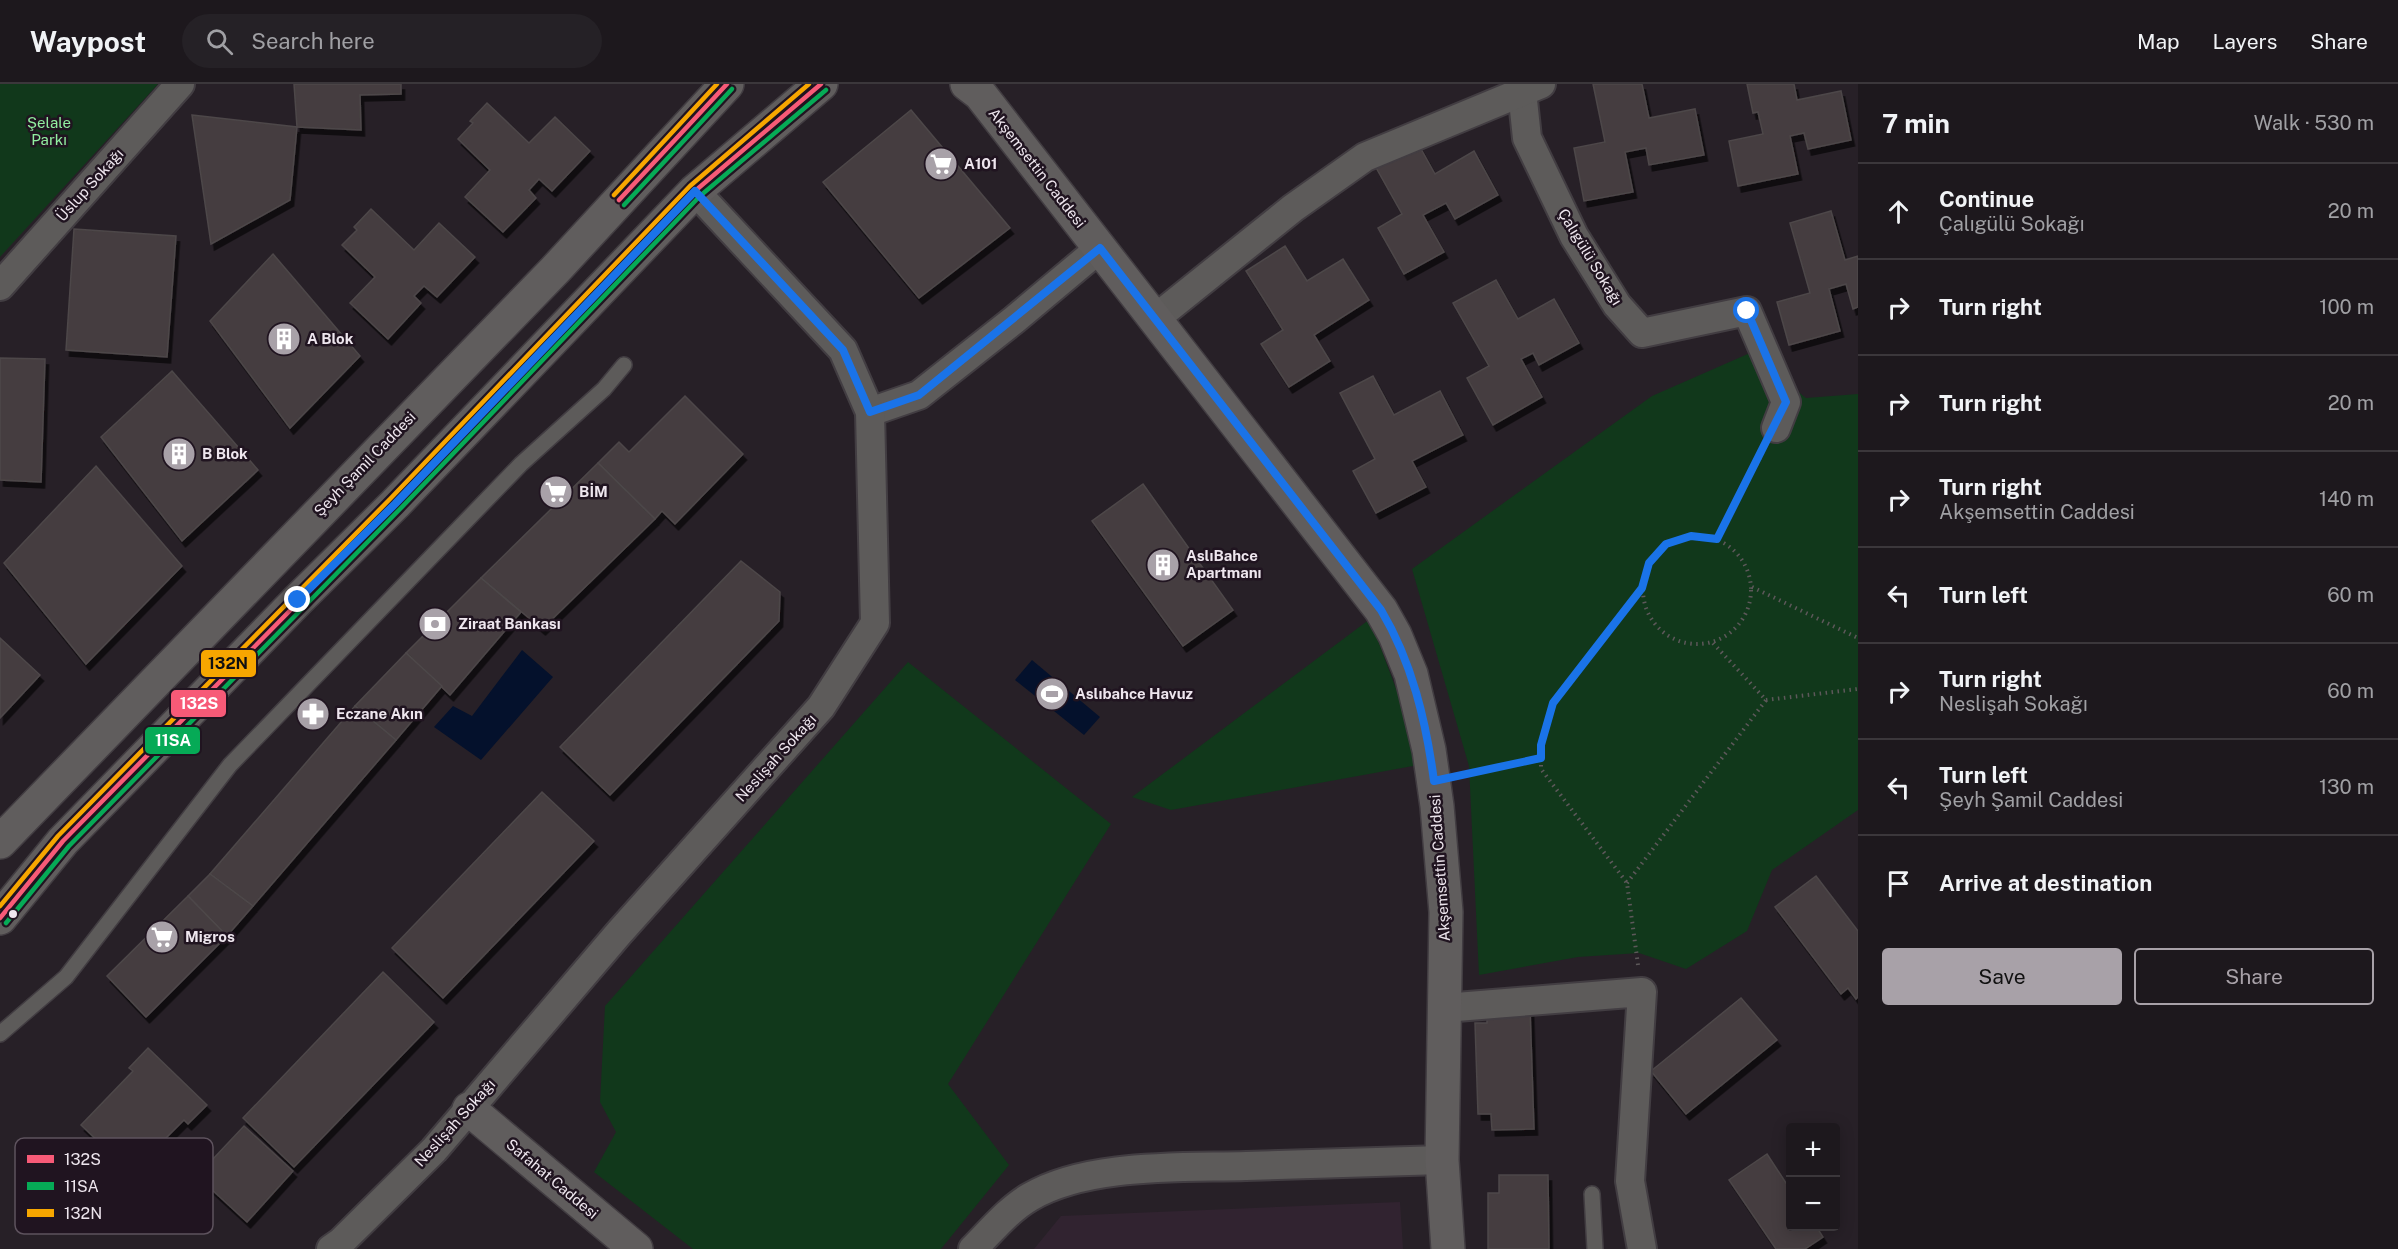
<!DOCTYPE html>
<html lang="en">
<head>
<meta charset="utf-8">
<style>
  body { margin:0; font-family:"Public Sans",sans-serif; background:#252126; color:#f1f3f6 }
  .controls { position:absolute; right:18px; bottom:18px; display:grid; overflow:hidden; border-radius:6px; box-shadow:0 3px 15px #0003 }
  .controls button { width:54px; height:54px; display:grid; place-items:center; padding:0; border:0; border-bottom:2px solid #3b373b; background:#1d181d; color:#f1f3f6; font:30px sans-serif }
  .stop { position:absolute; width:18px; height:18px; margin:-14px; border:4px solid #1a73e8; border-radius:50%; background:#fff }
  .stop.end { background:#1a73e8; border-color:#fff; box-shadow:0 2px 6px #0008 }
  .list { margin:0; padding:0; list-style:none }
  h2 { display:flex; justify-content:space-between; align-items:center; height:78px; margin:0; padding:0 24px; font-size:26px }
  h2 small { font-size:20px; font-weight:400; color:#a0a0a4 }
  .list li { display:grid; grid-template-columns:39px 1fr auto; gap:18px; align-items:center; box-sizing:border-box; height:96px; padding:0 24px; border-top:2px solid #3b373b }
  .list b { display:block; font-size:22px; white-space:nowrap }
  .list p { margin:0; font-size:20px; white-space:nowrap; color:#a0a0a4 }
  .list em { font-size:20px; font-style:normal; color:#a0a0a4 }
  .actions { display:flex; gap:12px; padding:18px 24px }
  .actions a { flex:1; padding:14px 0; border:2px solid #a8a1a8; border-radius:6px; text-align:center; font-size:21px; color:#a8a1a8 }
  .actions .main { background:#a8a1a8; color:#111 }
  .icon { flex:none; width:33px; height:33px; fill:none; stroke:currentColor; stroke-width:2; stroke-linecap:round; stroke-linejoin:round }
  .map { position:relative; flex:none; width:1858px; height:1165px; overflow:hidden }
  header { display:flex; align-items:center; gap:36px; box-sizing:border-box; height:84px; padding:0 30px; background:#1d181d; border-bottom:2px solid #3b373b }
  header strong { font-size:28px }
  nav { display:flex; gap:33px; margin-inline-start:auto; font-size:21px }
  .search { width:420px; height:54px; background:#252126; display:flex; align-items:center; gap:15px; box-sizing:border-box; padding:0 21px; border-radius:33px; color:#a0a0a4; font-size:22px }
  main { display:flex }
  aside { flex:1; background:#1d181d }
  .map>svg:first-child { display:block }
  .education { fill:#312330 }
  .green { fill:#11381b }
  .water { fill:#04112c }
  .building { fill:#443e3f; stroke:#4d4749; stroke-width:1.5; filter:url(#shadow) }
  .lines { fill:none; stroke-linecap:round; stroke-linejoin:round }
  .lane-casing { stroke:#423d42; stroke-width:18 }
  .street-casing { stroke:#423d42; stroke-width:32 }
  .secondary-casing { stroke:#423d42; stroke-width:36 }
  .path { stroke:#5d585a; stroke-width:4; stroke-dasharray:1.5 4.5; stroke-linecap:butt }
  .lane { stroke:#5d5b5a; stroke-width:15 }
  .street { stroke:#5d5b5a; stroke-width:28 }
  .secondary { stroke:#605d5d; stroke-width:33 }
  .bus-1-casing { stroke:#201420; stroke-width:9 }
  .bus-2-casing { stroke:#201420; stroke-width:9 }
  .bus-3-casing { stroke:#201420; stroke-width:9 }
  .bus-1 { stroke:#f75a77; stroke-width:4.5 }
  .bus-2 { stroke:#06aa56; stroke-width:4.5 }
  .bus-3 { stroke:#f7a600; stroke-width:4.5 }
  .route { stroke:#1a73e8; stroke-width:8 }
  .bus-dot { fill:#eee6ee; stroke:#201420; stroke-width:2 }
  .labels { text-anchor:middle; stroke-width:5; stroke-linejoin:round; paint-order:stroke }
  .park-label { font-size:15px; fill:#91eea0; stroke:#201420 }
  .poi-label { font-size:15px; font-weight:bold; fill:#eee6ee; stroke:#201420; text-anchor:start }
  .street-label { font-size:15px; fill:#eee6ee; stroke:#201420 }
  .key { fill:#201420; stroke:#5e535e; stroke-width:1.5 }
  .key-label { font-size:16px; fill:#eee6ee }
  .line-badge { stroke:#201420; stroke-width:2 }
  .badge-label { font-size:16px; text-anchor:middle; font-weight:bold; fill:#fff }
  .pale-badge-label { font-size:16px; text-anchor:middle; font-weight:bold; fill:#111 }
</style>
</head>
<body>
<header>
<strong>Waypost</strong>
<div class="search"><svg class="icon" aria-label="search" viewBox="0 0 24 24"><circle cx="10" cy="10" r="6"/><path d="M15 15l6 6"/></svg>Search here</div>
<nav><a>Map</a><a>Layers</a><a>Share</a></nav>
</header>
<main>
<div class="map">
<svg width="1858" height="1165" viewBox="0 0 1858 1165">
  <defs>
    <filter id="shadow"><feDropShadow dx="3.5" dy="6" stdDeviation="0" flood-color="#0009"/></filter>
  </defs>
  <rect width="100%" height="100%" fill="#272027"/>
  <path class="education" d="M1400,1118l3,47h-369l27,-33z"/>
  <g class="green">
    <path d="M0,0h158l-158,173z"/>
    <path d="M1750,269l56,45 52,-4v416l-86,60 -25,61 -61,38 -47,-16 -61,4 -99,18 -10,-209 -57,-197 240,-173z"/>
    <path d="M1370,535l54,145 -253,46 -39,-13z"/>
    <path d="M908,578l203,162 -163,260 61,81 -68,84h-248l-99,-77 22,-40 -16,-30 5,-96z"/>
  </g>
  <g class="water">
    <path d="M522,566l31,27 -72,83 -47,-33 19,-21 19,10z"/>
    <path d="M1032,576l68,57 -16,18 -69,-55z"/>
  </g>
  <g class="building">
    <path d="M294,0h107v10l-41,1 1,35 -64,-3z"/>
    <path d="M1593,0h49l7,34 46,-9 9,46 -55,10 -3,-17 -21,4 8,40 -49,9 -10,-53 31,-6z"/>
    <path d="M1747,0h47l3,16 44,-9 10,49 -43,9 -4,-16 -14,3 8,38 -60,12 -9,-45 34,-7 -5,-22 -5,1z"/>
    <path d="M487,19l42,40 26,-26 35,34 -38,40 -13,-12 -10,11 7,8 -33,34 -38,-35 25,-27 -32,-31 15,-16 -3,-2z"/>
    <path d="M911,26l99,118 -91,70 -96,-116z"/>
    <path d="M192,31l105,12 -7,73 -79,44z"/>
    <path d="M1416,56l19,34 39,-23 24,44 -43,24 -9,-16 -23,12 21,37 -40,22 -26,-46 24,-14 -28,-50z"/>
    <path d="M371,125l43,41 25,-27 36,34 -38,40 -13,-11 -10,10 7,7 -33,36 -38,-36 25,-26 -33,-32 15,-15 -3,-3z"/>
    <path d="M1831,127l14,49 13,-4v51l-5,2 -7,-25 -17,5 11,42 -51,14 -12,-43 33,-9 -20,-70z"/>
    <path d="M74,145l102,7 -9,121 -101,-7z"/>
    <path d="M1285,162l22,35 36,-22 26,41 -55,35 16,26 -41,26 -28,-43 22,-14 -37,-59z"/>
    <path d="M273,170l87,102 -70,72 -80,-107z"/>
    <path d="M1496,196l22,39 36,-20 25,44 -40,22 -6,-12 -12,6 21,38 -49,28 -26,-47 22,-12 -36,-63z"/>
    <path d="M0,274l45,1 -4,123 -41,-2z"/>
    <path d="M172,287l86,99 -76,71 -81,-104z"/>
    <path d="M1373,292l21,39 46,-24 23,44 -51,26 14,26 -50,26 -23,-42 22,-12 -35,-66z"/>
    <path d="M685,312l58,58 -68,70 -13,-13 -7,8 -57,-56 21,-21 10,10z"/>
    <path d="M598,379l57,56 -113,110 -61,-51z"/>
    <path d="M96,382l86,100 -96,98 -82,-101z"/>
    <path d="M1143,400l90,126 -50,36 -91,-125z"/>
    <path d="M741,477l39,31 -1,29 -169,174 -50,-48z"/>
    <path d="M481,494l40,34 -71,83 -44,-42z"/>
    <path d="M0,554l40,37 -40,43z"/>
    <path d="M406,569l36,33 -46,54 -41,-34z"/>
    <path d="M355,622l41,34 -143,166 -43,-32z"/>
    <path d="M542,708l52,49 -151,157 -51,-50z"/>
    <path d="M210,790l43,32 -26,30 -39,-40z"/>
    <path d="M1816,792l42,55v66l-2,2 -8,-11 -7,6 -66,-87z"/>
    <path d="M188,812l39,40 -81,81 -39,-41z"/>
    <path d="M383,888l51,50 -140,145 -51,-49z"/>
    <path d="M1741,914l36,42 -91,74 -35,-43z"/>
    <path d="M1530,924l4,121 -42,1 -1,-16h-13l-3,-91h12v-13z"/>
    <path d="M148,964l59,57 -19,19 -4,-4 -31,31 10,9 -22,22 -60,-57 52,-54 -4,-3z"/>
    <path d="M244,1042l49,45 -46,51 -50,-46z"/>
    <path d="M1767,1070l23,35v37h26l7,11 -18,12h-29l-47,-69z"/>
    <path d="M1499,1091h49l1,74h-61v-56h11z"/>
  </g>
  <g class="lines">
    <defs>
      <g id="lane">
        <path d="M0,950l66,-57 164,-212 291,-301 83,-75 20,-24"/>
        <path d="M1592,1110l3,55"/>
      </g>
      <g id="street">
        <path d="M1522,7l5,47 47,98 43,69 25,28 105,-22 39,91 -10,26"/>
        <path d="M0,202l180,-202"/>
        <path d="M1156,234l137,-110 72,-51 176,-73"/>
        <path d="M870,328l49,-17 95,-75 86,-72"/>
        <path d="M1444,924l198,-16 -12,189 12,68"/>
        <path d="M331,1165l10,-7 93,-92 185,-217 202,-226 54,-84 -5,-211 -27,-62 -148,-159"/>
        <path d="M973,1165c18,-18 36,-40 57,-52 58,-34 150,-29 216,-31 65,-2 130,-4 196,-6"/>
      </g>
      <g id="secondary">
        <path d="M967,0l13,10 401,516 14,25 16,39 18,76 8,56 9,106 -4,248 6,89"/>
        <path d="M0,758l555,-572 172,-186"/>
        <path d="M0,834l63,-77 235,-241 97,-96 300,-313 126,-107"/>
        <path d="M469,1025l167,140"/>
      </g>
    </defs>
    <use href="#lane" class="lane-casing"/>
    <use href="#street" class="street-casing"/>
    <use href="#secondary" class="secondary-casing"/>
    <g class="path">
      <circle cx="1697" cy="506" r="54"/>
      <path d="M1717,455l46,-87"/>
      <path d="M1752,503l106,51"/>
      <path d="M1766,616l92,-11"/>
      <path d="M1463,691l78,-17"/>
      <path d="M1627,799l139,-183 -54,-58"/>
      <path d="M1638,881l-11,-82 -86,-114v-24l12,-42 89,-115"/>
    </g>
    <use href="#lane" class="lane"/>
    <use href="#street" class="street"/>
    <use href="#secondary" class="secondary"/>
    <defs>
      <g id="bus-1">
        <path d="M619,116l108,-116"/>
        <path d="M0,834l63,-77 332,-337 300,-313 126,-107"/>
      </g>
      <g id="bus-2">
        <path d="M624,121l108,-116"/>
        <path d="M6,839l63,-77 331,-337 300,-313 126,-106"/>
      </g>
      <g id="bus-3">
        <path d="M614,111l103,-111"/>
        <path d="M0,822l58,-70 332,-337 300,-313 119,-102"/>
      </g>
    </defs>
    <use href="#bus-1" class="bus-1-casing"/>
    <use href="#bus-2" class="bus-2-casing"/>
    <use href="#bus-3" class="bus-3-casing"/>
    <use href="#bus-1" class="bus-1"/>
    <use href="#bus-2" class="bus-2"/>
    <use href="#bus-3" class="bus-3"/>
  </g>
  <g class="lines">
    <path class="route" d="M298,516l97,-96 300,-313 148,159 27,62 49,-17 181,-147 281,362c31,52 45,111 53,171l107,-23v-13l12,-42 89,-115 7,-25 17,-19 25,-8 26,3 69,-137 -39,-91"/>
  </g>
  <defs>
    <symbol id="supermarket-disc" viewBox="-11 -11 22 22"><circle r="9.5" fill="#a8a1a8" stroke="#201420"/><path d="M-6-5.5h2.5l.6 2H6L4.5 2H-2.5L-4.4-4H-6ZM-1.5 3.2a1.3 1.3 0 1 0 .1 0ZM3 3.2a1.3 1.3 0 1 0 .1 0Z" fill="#fff"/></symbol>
    <symbol id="building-disc" viewBox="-11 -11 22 22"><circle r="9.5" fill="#a8a1a8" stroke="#201420"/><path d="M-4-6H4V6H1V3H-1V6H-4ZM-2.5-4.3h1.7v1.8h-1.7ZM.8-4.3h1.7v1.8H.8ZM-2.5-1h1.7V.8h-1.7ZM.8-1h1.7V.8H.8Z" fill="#fff"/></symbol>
    <symbol id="bank-disc" viewBox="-11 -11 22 22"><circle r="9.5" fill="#a8a1a8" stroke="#201420"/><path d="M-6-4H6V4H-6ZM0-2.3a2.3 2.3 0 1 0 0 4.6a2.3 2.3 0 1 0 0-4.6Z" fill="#fff"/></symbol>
    <symbol id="stadium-disc" viewBox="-11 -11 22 22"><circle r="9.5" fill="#a8a1a8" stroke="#201420"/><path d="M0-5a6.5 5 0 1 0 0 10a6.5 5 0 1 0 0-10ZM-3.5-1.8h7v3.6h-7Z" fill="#fff"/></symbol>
    <symbol id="pharmacy-disc" viewBox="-11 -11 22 22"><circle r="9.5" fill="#a8a1a8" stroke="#201420"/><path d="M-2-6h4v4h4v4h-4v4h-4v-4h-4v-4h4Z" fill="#fff"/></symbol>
  </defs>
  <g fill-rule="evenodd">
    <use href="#supermarket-disc" x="922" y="61" width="38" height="38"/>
    <use href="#building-disc" x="265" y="236" width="38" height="38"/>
    <use href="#building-disc" x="160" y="351" width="38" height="38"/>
    <use href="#supermarket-disc" x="537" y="389" width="38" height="38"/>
    <use href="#building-disc" x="1144" y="462" width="38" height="38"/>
    <use href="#bank-disc" x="416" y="521" width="38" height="38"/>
    <use href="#stadium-disc" x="1033" y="591" width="38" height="38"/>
    <use href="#pharmacy-disc" x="294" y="611" width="38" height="38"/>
    <use href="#supermarket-disc" x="143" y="834" width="38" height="38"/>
  </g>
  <circle class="bus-dot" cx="13" cy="830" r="5"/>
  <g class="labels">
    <g class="park-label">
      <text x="49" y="44">Şelale<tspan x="49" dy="17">Parkı</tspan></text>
    </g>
    <g class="poi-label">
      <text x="964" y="85">A101</text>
      <text x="307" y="260">A Blok</text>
      <text x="202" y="375">B Blok</text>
      <text x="579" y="413">BİM</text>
      <text x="1186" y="477">AslıBahce<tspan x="1186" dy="17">Apartmanı</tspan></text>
      <text x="458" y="545">Ziraat Bankası</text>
      <text x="1075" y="615">Aslıbahce Havuz</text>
      <text x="336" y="635">Eczane Akın</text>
      <text x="185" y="858">Migros</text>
    </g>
    <g class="street-label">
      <text transform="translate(1037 84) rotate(52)" y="5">Akşemsettin Caddesi</text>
      <text transform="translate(90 101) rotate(-48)" y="5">Üslup Sokağı</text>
      <text transform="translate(1590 173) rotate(59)" y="5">Çalıgülü Sokağı</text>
      <text transform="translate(365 380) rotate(-46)" y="5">Şeyh Şamil Caddesi</text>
      <text transform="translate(776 674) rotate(-48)" y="5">Neslişah Sokağı</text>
      <text transform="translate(1440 784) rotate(-94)" y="5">Akşemsettin Caddesi</text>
      <text transform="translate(455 1039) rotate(-48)" y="5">Neslişah Sokağı</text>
      <text transform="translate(552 1095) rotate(40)" y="5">Safahat Caddesi</text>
    </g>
  </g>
  <rect x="15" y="1054" width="198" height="96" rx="9" class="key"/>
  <rect x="27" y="1071" width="27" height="8" fill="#f75a77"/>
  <rect x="27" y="1098" width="27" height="8" fill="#06aa56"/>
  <rect x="27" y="1125" width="27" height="8" fill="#f7a600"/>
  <g class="key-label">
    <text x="64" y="1081">132S</text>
    <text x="64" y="1108">11SA</text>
    <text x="64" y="1135">132N</text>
  </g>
  <g class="line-badge">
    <rect x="200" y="565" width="57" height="29" rx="6" fill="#f7a600"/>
    <rect x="170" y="605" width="57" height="29" rx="6" fill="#f75a77"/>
    <rect x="144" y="642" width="57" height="29" rx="6" fill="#06aa56"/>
  </g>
  <g class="badge-label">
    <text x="199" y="625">132S</text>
    <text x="173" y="662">11SA</text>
  </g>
  <g class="pale-badge-label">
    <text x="228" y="585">132N</text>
  </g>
</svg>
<div class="controls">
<button>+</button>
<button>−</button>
</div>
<div class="stop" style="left:1747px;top:227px"></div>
<div class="stop end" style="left:298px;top:516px"></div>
</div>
<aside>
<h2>7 min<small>Walk · 530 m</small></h2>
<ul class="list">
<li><svg class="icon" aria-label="ahead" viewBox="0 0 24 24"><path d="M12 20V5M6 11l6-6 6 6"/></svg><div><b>Continue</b><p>Çalıgülü Sokağı</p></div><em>20 m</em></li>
<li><svg class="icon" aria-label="right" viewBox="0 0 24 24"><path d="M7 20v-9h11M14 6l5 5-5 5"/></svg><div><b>Turn right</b></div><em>100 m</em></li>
<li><svg class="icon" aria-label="right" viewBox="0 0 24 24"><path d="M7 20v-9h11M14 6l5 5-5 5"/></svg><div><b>Turn right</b></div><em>20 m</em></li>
<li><svg class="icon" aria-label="right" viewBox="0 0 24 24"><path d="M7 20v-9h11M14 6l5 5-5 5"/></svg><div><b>Turn right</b><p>Akşemsettin Caddesi</p></div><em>140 m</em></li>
<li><svg class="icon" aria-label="left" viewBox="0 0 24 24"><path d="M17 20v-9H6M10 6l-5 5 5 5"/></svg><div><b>Turn left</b></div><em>60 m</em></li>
<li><svg class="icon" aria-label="right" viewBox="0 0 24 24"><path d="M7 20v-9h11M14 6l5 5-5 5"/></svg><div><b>Turn right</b><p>Neslişah Sokağı</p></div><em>60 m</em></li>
<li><svg class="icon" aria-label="left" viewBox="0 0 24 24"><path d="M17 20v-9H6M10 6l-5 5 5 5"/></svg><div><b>Turn left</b><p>Şeyh Şamil Caddesi</p></div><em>130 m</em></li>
<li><svg class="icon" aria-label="arrive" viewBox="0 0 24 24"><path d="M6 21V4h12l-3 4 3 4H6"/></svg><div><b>Arrive at destination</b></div></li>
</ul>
<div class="actions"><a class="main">Save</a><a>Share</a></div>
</aside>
</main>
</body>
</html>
